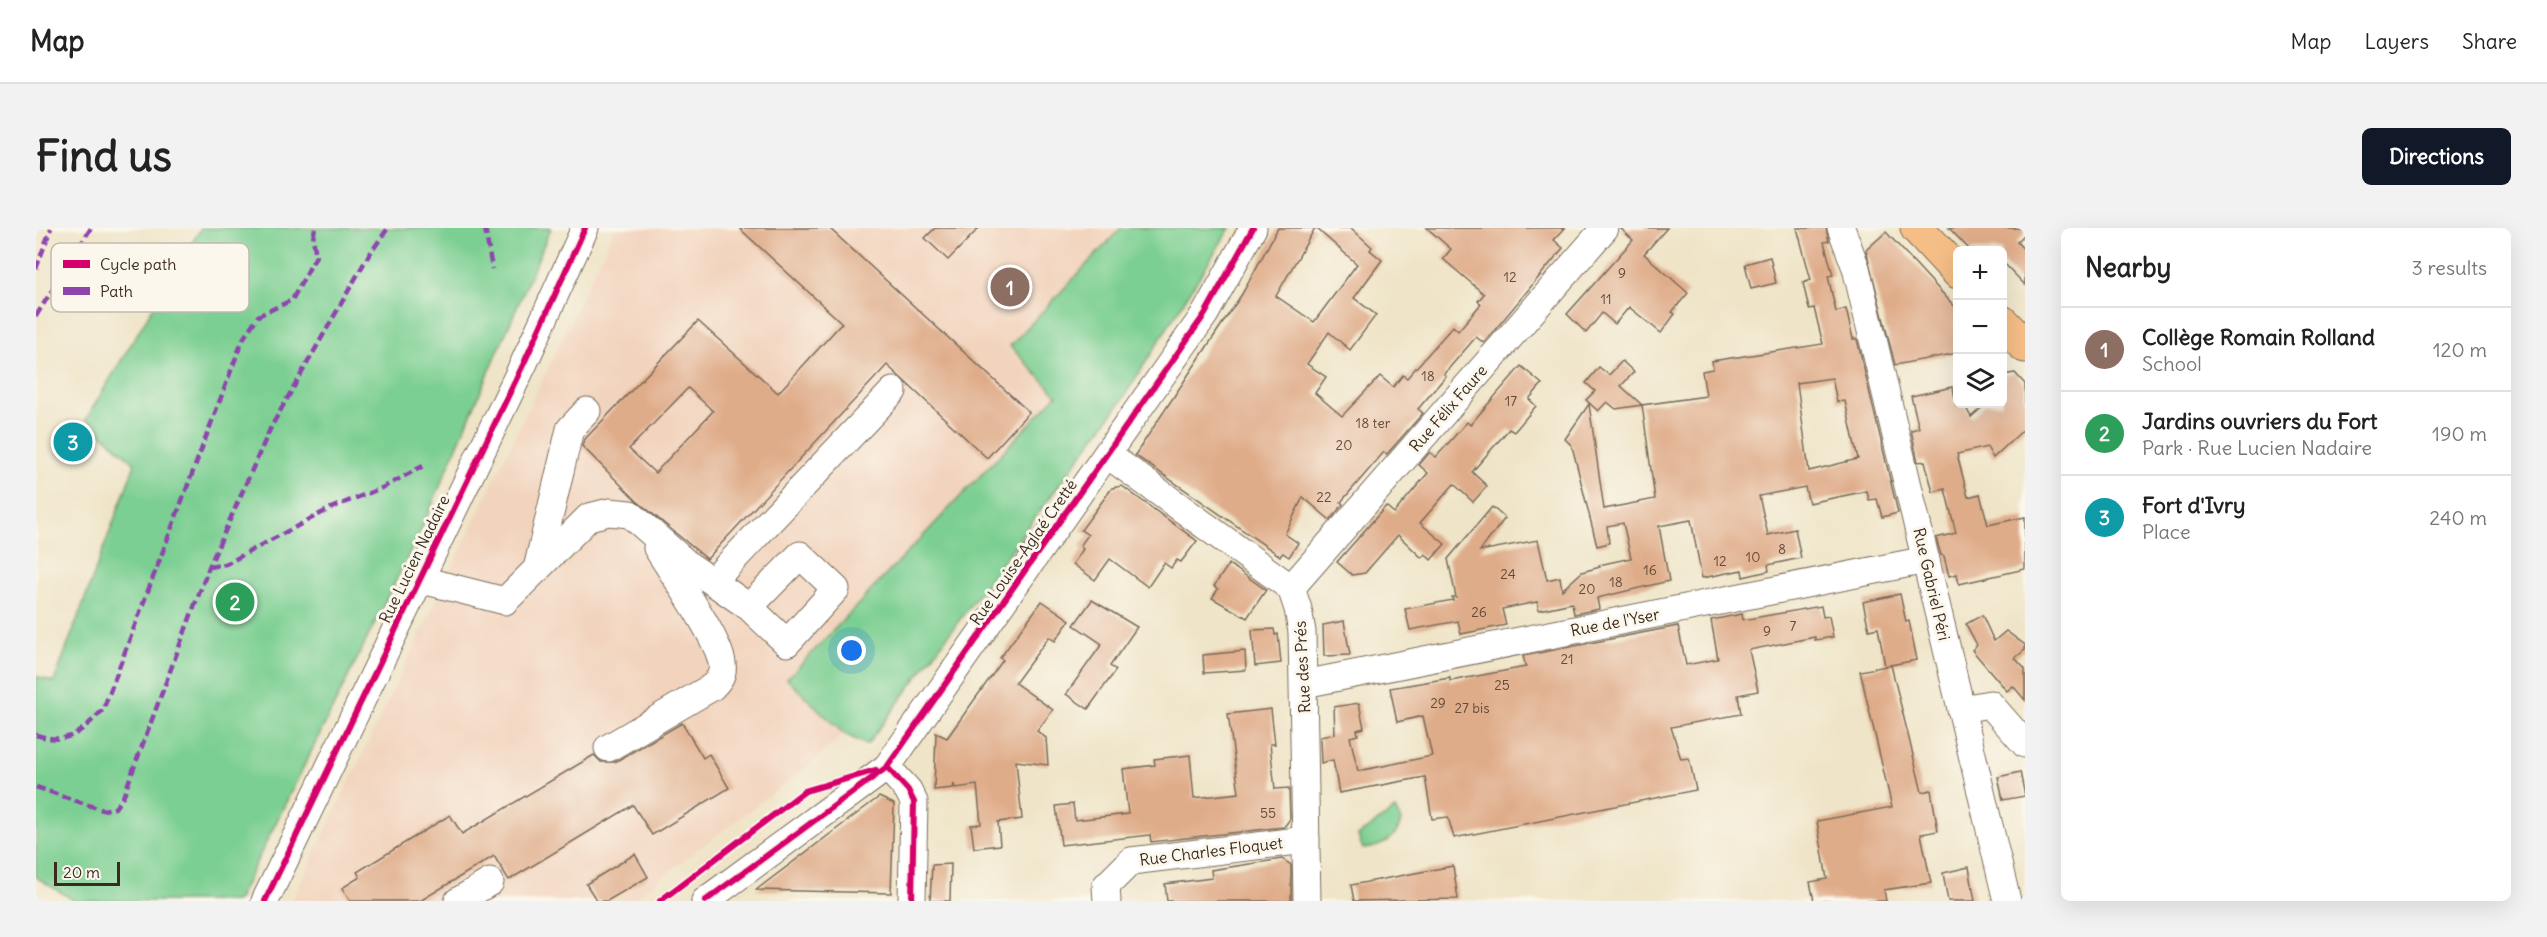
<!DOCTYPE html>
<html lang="en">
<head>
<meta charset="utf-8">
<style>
  body { margin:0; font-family:Delius,sans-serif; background:#f2f2f2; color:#222 }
  .controls { position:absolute; right:18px; top:18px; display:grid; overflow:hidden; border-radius:9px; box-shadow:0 6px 24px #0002 }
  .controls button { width:54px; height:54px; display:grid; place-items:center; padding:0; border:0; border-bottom:2px solid #e0e0e0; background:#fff; color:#222; font:30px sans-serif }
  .scale { position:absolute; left:18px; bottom:15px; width:66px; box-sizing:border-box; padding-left:6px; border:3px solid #3b2a1e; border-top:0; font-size:16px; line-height:21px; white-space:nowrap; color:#3b2a1e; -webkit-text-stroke:4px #fbf7ec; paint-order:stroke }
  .you { position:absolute; left:816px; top:423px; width:21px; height:21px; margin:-15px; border:4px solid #fff; border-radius:50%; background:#1a73e8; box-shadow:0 0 0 9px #1a73e833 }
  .badge { display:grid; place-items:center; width:39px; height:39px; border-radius:50%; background:#111827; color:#fff; font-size:20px; font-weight:700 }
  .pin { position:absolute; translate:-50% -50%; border:3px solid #fff; box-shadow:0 2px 6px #0006 }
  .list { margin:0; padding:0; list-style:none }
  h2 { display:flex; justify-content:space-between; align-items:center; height:78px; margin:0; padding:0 24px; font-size:26px }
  h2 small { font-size:20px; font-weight:400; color:#767676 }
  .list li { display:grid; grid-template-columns:39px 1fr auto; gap:18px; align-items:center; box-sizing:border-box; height:84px; padding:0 24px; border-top:2px solid #e0e0e0 }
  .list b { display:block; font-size:22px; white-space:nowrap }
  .list p { margin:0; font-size:20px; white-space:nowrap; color:#767676 }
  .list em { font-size:20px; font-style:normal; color:#767676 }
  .icon { flex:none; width:33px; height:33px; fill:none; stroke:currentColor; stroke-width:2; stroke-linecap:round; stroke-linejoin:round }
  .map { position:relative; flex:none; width:1989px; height:673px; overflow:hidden; border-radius:9px }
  header { display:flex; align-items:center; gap:36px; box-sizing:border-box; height:84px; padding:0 30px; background:#fff; border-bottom:2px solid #e0e0e0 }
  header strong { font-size:28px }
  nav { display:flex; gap:33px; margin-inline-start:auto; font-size:21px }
  .intro { display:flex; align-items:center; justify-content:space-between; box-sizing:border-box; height:144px; padding:0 36px }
  h1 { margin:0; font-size:42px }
  .button { padding:15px 27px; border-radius:9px; background:#111827; color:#fff; font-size:21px; font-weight:700 }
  main { display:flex; gap:36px; padding:0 36px }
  aside { flex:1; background:#fff; border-radius:9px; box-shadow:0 6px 24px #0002 }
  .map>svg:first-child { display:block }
  .built { fill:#f2d4be }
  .green { fill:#7bcf92; stroke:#5b7c58; stroke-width:1.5 }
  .building { fill:#dfac89; fill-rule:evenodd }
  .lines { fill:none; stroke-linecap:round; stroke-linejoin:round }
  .minor-casing { stroke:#7a6b59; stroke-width:29 }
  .major-casing { stroke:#7a6b59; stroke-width:35 }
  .minor { stroke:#fff; stroke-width:27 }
  .major { stroke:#f6be87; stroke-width:33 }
  .quiet { stroke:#8e44ad; stroke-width:4.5; stroke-dasharray:9 4.5; stroke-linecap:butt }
  .cycleway-casing { stroke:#fbf7ec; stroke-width:10 }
  .cycleway { stroke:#d6006c; stroke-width:6 }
  .labels { text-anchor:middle; stroke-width:6; stroke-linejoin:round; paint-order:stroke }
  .number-label { font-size:14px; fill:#644a39 }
  .street-label { font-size:16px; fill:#3b2a1e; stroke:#fbf7ec }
  .key { fill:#fbf7ec; stroke:#c1baae; stroke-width:1.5 }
  .key-label { font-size:16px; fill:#3b2a1e }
</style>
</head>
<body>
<header>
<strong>Map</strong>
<nav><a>Map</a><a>Layers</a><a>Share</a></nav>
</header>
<div class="intro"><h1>Find us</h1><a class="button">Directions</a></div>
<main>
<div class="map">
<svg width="1989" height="673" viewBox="0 0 1989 673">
  <rect width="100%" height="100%" fill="#fbf7ec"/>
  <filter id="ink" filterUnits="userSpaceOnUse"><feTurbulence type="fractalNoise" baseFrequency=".0167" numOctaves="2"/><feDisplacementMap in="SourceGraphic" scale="12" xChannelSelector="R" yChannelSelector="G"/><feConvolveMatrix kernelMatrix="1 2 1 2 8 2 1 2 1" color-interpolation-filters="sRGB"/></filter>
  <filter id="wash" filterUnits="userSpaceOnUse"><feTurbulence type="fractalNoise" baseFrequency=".008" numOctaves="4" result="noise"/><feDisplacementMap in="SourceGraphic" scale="24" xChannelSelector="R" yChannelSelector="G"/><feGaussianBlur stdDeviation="1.35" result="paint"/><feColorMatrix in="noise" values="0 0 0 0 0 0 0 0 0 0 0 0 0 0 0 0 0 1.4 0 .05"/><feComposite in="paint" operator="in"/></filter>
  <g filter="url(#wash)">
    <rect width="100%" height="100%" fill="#efe4c7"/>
    <path class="built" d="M579,0h506l-110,118 46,48 -270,284 57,56 -42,37 -172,130h-338z"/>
    <g class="green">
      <path d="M165,0h350l-129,300 -185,373h-162l-39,-24v-201l18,6 81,-218 -49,-45z"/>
      <path d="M1085,0h109l-108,172 -255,345 -23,-11 -57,-55 270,-284 -47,-49z"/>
      <path d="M1359,581l6,12c-5,19 -19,26 -38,28l-5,-13z"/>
    </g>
    <g id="blocks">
      <g class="building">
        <path d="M703,0h90l200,184 -42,46 -100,-93 -180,194 -70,-58 -55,-55 2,-6 114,-119 80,72 64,-70zM652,160l25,23 -58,62 -26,-24z"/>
        <path d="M899,0h44l-31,32 -23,-22z"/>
        <path d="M1242,0h37l-39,68 38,26 43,-58 -41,-36h35l21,19 -2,3 12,10 -28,38 22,17 -26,35 -21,-18 -22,32 19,13 -11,16 27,23 38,-40 13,11 10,-12 4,3 46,-52 5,5 23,-27 -3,-3 6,-7 -41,-35 8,-10 -24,-21h138l-11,12 9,8 -79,95 -8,-6 -32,37 2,2 -28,33 5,4 -36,41 -3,-2 -43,50 2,2 -13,16 -27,-23 -18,37 13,9 -9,14 -6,-4 -3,3 -145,-101 107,-161z"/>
        <path d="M1584,0h47l-23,26 44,39 -16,19 3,2 -14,19 -32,-26 -14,17 -13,-11 -16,20 -19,-19 66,-74z"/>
        <path d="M1761,0h29l3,13 -5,1 9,33 -5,1 8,36 10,-3 7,30h4l41,174 -16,4 -5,-18 -8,1 -2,-9 -58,12 -4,-16 -46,9 9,39 27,-6 6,29 -33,7 1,6 -26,6 -1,-7 -40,8 -11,-58 -32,6 10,55 -72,17 2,11 -25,5 -2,-11 -33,7 -2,-8 -35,7 4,16 -45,9 -3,-13 -48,9 -5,-21 48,-9 -1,-3h4l-8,-38 44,-52 13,11 -25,33 58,-11 9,40 13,-3 2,13 20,-18 18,-5 -1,-2 32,-7 -8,-35 -16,3 2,17 -12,3 -25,-100 -7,-7 24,-35 15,105 51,-10 -13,-94 64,-9 -4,-25 11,-2 -1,-8 111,-17 -9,-36 -5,1 -6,-26 8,-3zM1796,150l5,24 8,-1 13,58 -49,12 -12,-88z"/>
        <path d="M1913,0h76v6l-8,8 8,9v34l-23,-24v-11h-32z"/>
        <path d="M1850,4l72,78v43l-63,12 -29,-115z"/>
        <path d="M1734,29l6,26 -25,6 -6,-25z"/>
        <path d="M1586,133l12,11 -13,14 21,19 -26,4 -9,-7 -9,9 -12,-11 9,-9 -9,-8 13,-16 10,8z"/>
        <path d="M1485,138l21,18 -13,15 7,7 -22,26 -5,-3 -37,43 15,14 -14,16 -19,-18 -34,39 25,21 -14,16 -6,-6 -3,4 -24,-23 -33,38 -13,2 -15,-13 49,-56 8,7 34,-40 -9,-8 11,-13 6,5 31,-35 3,3z"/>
        <path d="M1979,145l10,11v44l-32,30 -6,-11 -30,7 11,43 12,-3 8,31 37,-8v52l-66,15 -2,-10 -8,2 -5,-20 -3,-1 -5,-17 20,-5 -11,-44 -12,3 -8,-31 -7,1 -7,-32 8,-2 -8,-32 42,-9 3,19 8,-2 7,13 15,-13h16v-29z"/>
        <path d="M1086,258l75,55 -16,21 -4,-2 -6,8 -7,-5 -16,24 -38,-28 -15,21 -22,-16 10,-15 -3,-3 8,-11 -7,-5 31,-42z"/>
        <path d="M1193,336l37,26 -19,28 -35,-20 6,-9 -4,-3z"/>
        <path d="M1864,366l6,28 3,-1 8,39 -32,6 -7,-38 -9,2 -6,-28z"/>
        <path d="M1056,372l45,27 -27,39 6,4 -28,39 -22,-15 36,-50 -28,-19z"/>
        <path d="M1006,373l28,19 -15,21 -6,-4 -34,46 38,27 -16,21 9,7 2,27 -32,-4 6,58 -24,3 2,23 -26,3 -3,-23 10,-1 -4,-39 -22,3 -1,-4 -1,4 -19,2 2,-57 11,5 56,-78 -3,-2z"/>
        <path d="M1785,378l2,11 6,-1 4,21 -18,3v-3l-66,13 9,41 -20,4 3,19 -70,13 10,32 8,-1 7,32 -242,48 -6,-21 -16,2 -7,-42 -86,16 -6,-33 -12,3 -1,-26 15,-3 -1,-27 25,-4 5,25 -7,2 1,5 -8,2 8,34 74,-15 -9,-40 -26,6 -7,-34 60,-10v3l76,-14 -3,-11 155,-30 8,39 32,-6 -7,-39 31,-6 1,6z"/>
        <path d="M1946,387l12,26 12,-10 19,14v5l-10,8 10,11v31l-12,-14 -6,5 -35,-41 5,-5 -11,-21z"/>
        <path d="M1308,393l6,34 -26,1 -1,-31z"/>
        <path d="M1238,401l1,6 3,-1 3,29 -26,3 -3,-36z"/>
        <path d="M1209,423l1,19 -42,3 -1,-18z"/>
        <path d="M1855,437l31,127 9,-2 7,41 -17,3 10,49 -47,7 2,11h-72l-4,-19 17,-3 -10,-58 75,-14 -32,-136z"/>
        <path d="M1235,481l4,35h-5l5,45 14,-1 1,31 -6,8 -133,15 -1,-7 -89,10 -5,-39 17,-2 2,16 53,-6 -5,-45 32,-4 -1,-6 36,-4 4,43 45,-5 -11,-79z"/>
        <path d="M646,495l21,35 6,-4 20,34 -77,47 -19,-30 -124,75 -15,-24 -74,45h-70l-8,-13 18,-11 -3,-5 93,-57 12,19 132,-79 7,7h14z"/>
        <path d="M1984,544l5,24 -22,4 -5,-23z"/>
        <path d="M843,569l15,7 -3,89 -135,-3z"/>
        <path d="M599,626l13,23 -41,24h-10l-11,-17z"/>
        <path d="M1246,631l9,6v36h-124l-2,-17 47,-6 -1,-8z"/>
        <path d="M915,636l-1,37h-20l2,-36z"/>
        <path d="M1417,638l5,33 -104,2 -3,-16z"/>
        <path d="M1933,639l6,34h-27l-5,-28z"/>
      </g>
    </g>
  </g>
  <g filter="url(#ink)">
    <use href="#blocks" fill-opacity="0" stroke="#7a6b59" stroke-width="1.5"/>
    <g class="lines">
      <defs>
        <g id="minor">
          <path d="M1805,0l15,40 151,633"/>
          <path d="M1072,227l183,133 7,21 4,23 5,269"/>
          <path d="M501,341l33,-140 17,-18"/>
          <path d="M382,351l87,22 84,-84 20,-5 21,2 57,50 62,43 38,36 49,-54 -36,-34 -51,52"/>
          <path d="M677,353l180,-190"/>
          <path d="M1255,360l314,-360"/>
          <path d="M1268,456l622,-124"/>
          <path d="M1925,481l29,-5 35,40"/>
          <path d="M572,520l104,-61c7,-7 12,-13 10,-24 -4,-26 -49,-89 -65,-115"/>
          <path d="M851,539l21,23 6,12 -2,99"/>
          <path d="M229,673l259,-538 61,-135"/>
          <path d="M422,673l32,-19"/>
          <path d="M669,673l182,-134 318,-453 48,-86"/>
          <path d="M1071,673l-1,-15 25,-25 175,-21"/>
        </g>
        <g id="major">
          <path d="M1881,0l41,44"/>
          <path d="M1966,94l23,24"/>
        </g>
      </defs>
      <use href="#minor" class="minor-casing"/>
      <use href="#major" class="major-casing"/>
      <use href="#minor" class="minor"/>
      <use href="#major" class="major"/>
      <g class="quiet">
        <path d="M449,0l7,41"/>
        <path d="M0,41l15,-41"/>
        <path d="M0,88l55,-88"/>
        <path d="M173,339l17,-3 105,-56 53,-21 39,-21"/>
        <path d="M0,507c34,10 43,-2 67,-25l140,-371 15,-23 34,-16 24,-44 -3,-18 2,-10"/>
        <path d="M0,559l67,23 12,-2 8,-11 86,-230 62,-140 96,-169 21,-30"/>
      </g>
      <defs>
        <g id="cycleway">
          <path d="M851,539l21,23 6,12 -2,99"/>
          <path d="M229,673l259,-538 61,-135"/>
          <path d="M624,673l145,-110 71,-21"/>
          <path d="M669,673l182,-134 318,-453 48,-86"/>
        </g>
      </defs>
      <use href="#cycleway" class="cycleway-casing"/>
      <use href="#cycleway" class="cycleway"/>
    </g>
  </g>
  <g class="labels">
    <g class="number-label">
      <text x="1586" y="50">9</text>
      <text x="1474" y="54">12</text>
      <text x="1570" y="76">11</text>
      <text x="1392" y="153">18</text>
      <text x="1475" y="178">17</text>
      <text x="1337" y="200">18 ter</text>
      <text x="1308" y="222">20</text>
      <text x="1288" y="274">22</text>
      <text x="1746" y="326">8</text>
      <text x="1717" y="334">10</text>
      <text x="1684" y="338">12</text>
      <text x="1614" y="347">16</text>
      <text x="1472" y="351">24</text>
      <text x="1580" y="359">18</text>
      <text x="1551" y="366">20</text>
      <text x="1443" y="389">26</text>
      <text x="1757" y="403">7</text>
      <text x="1731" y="408">9</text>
      <text x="1531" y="436">21</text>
      <text x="1466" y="462">25</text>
      <text x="1402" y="480">29</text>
      <text x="1436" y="485">27 bis</text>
      <text x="1232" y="590">55</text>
    </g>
    <g class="street-label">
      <text transform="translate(1412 180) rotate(-49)" y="6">Rue Félix Faure</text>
      <text transform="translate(987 324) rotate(-55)" y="6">Rue Louise-Aglaé Cretté</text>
      <text transform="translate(378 331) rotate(-64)" y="6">Rue Lucien Nadaire</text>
      <text transform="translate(1896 356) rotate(77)" y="6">Rue Gabriel Péri</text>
      <text transform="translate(1579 394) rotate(-11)" y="6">Rue de l'Yser</text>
      <text transform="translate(1266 439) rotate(-93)" y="6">Rue des Prés</text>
      <text transform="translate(1175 623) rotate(-7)" y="6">Rue Charles Floquet</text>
    </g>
  </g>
  <rect x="15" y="15" width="198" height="69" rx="9" class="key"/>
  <rect x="27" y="32" width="27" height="8" fill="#d6006c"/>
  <rect x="27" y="59" width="27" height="8" fill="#8e44ad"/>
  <g class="key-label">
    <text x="64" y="42">Cycle path</text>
    <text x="64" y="69">Path</text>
  </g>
</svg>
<div class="controls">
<button>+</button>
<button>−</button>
<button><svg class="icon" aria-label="layers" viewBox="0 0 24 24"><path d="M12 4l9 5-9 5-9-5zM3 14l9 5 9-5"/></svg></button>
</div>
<div class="scale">20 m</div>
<div class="you"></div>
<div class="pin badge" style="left:974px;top:59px;background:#8d6e63">1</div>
<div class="pin badge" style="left:199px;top:374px;background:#2e9e5b">2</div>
<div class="pin badge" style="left:37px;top:214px;background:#0f9aa8">3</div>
</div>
<aside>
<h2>Nearby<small>3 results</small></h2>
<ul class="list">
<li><span class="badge" style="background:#8d6e63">1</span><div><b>Collège Romain Rolland</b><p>School</p></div><em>120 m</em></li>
<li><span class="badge" style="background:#2e9e5b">2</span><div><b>Jardins ouvriers du Fort</b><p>Park · Rue Lucien Nadaire</p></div><em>190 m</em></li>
<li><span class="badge" style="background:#0f9aa8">3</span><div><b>Fort d'Ivry</b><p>Place</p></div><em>240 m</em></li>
</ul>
</aside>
</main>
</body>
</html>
